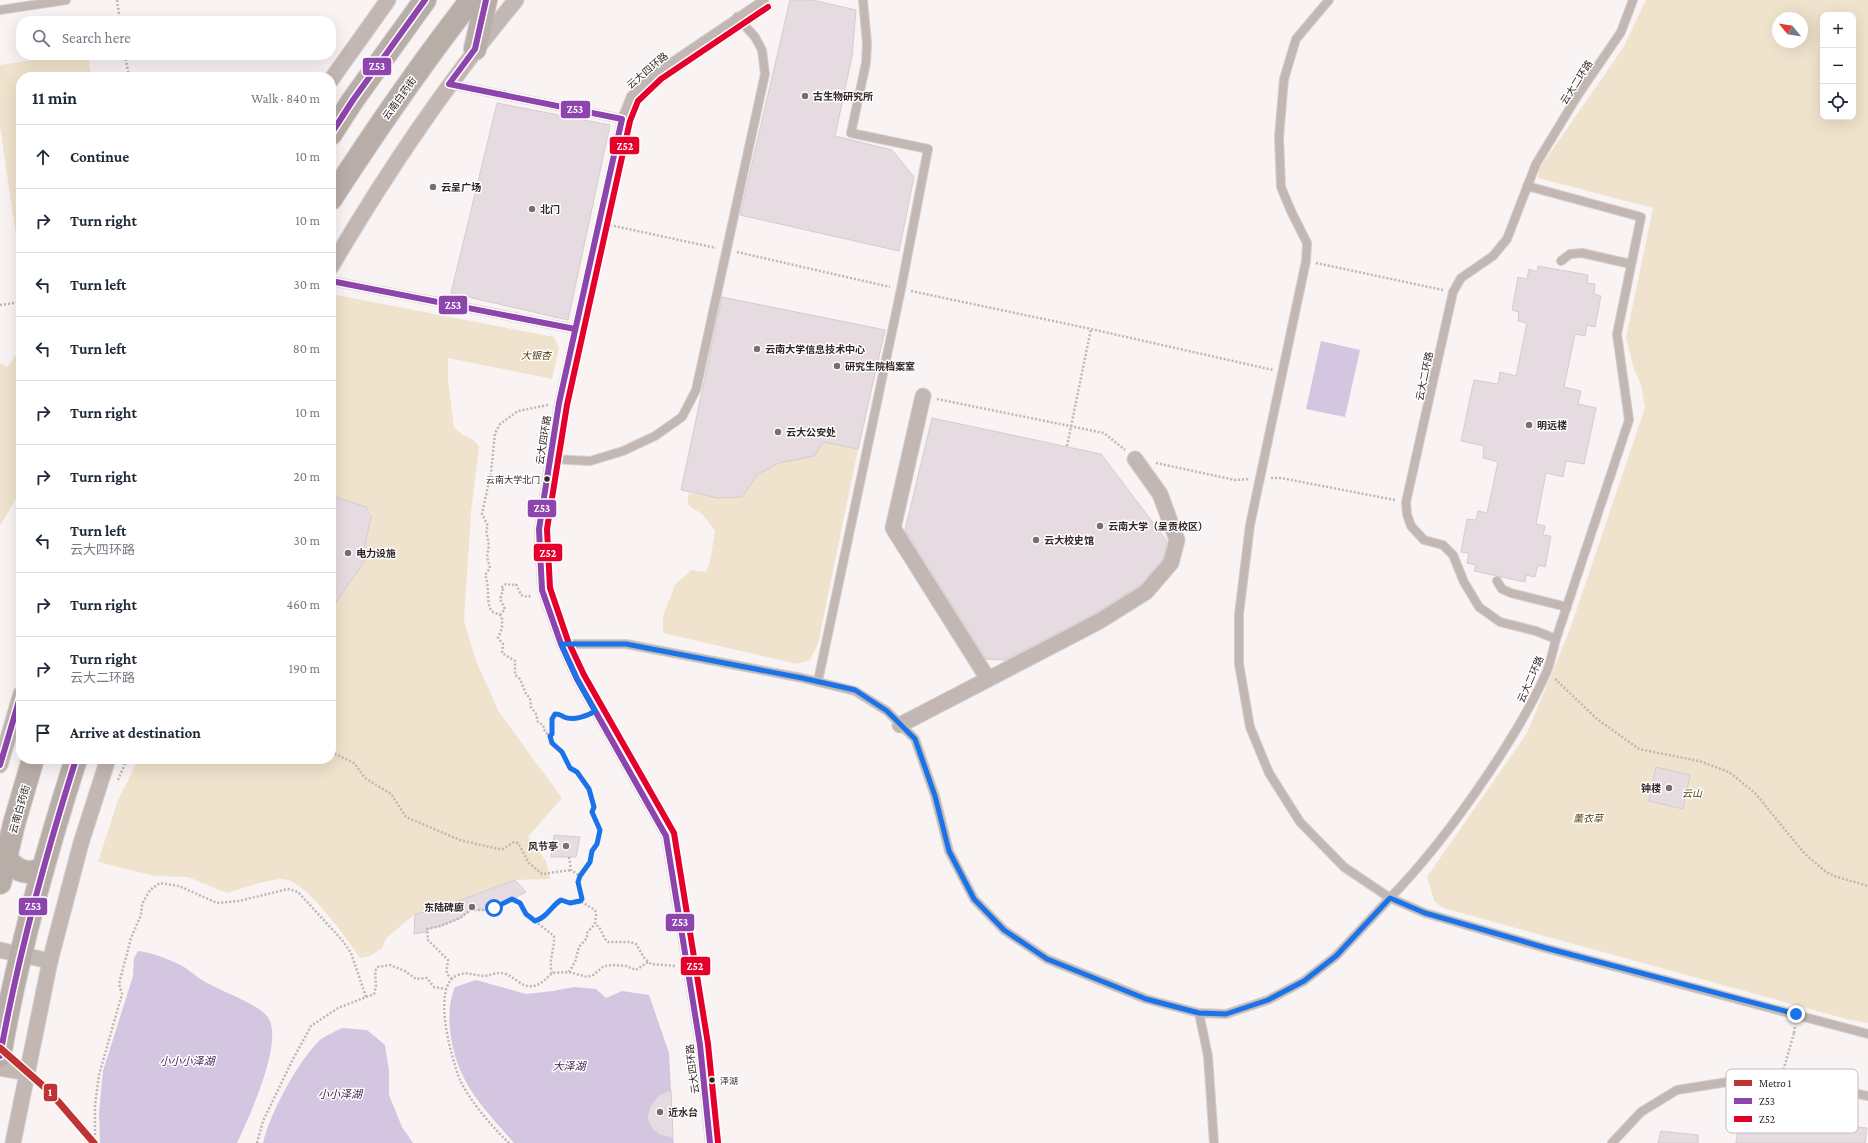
<!DOCTYPE html>
<html lang="en">
<head>
<meta charset="utf-8">
<style>
  body { margin:0; font-family:"Crimson Pro","Noto Sans SC",serif; background:#f2f2f3; color:#1f2937 }
  .controls { position:absolute; right:12px; top:12px; display:grid; overflow:hidden; border-radius:8px; box-shadow:0 4px 16px #0002 }
  .controls button { width:36px; height:36px; display:grid; place-items:center; padding:0; border:0; border-bottom:1px solid #e0e1e3; background:#fff; color:#1f2937; font:20px sans-serif }
  .compass { position:absolute; left:1772px; top:12px; width:36px; height:36px; border-radius:50%; background:#fff; box-shadow:0 4px 16px #0002; rotate:300deg }
  .stop { position:absolute; width:12px; height:12px; margin:-9px; border:3px solid #1a73e8; border-radius:50%; background:#fff }
  .stop.end { background:#1a73e8; border-color:#fff; box-shadow:0 1px 4px #0008 }
  .list { margin:0; padding:0; list-style:none }
  h2 { display:flex; justify-content:space-between; align-items:center; height:52px; margin:0; padding:0 16px; font-size:17px }
  h2 small { font-size:13px; font-weight:400; color:#747a83 }
  .list li { display:grid; grid-template-columns:26px 1fr auto; gap:12px; align-items:center; box-sizing:border-box; height:64px; padding:0 16px; border-top:1px solid #e0e1e3 }
  .list b { display:block; font-size:15px; white-space:nowrap }
  .list p { margin:0; font-size:13px; white-space:nowrap; color:#747a83 }
  .list em { font-size:13px; font-style:normal; color:#747a83 }
  .icon { flex:none; width:22px; height:22px; fill:none; stroke:currentColor; stroke-width:2; stroke-linecap:round; stroke-linejoin:round }
  .map { position:relative; flex:none; width:1868px; height:1143px; overflow:hidden }
  .search { position:absolute; background:#fff; box-shadow:0 4px 16px #0002; left:16px; top:16px; width:320px; height:44px; display:flex; align-items:center; gap:10px; box-sizing:border-box; padding:0 14px; border-radius:16px; color:#747a83; font-size:15px }
  .panel { position:absolute; background:#fff; box-shadow:0 4px 16px #0002; left:16px; top:72px; width:320px; height:692px; border-radius:16px }
  .map>svg:first-child { display:block }
  .green { fill:#f0e3cd; fill-rule:evenodd }
  .water { fill:#d4c5e1 }
  .building { fill:#e6dbe0; stroke:#d4cccf }
  .lines { fill:none; stroke-linecap:round; stroke-linejoin:round }
  .lane-casing { stroke:#d4cfcf; stroke-width:10 }
  .street-casing { stroke:#d4cfcf; stroke-width:17 }
  .primary-casing { stroke:#d4cfcf; stroke-width:24 }
  .path { stroke:#beb7b2; stroke-width:2.5; stroke-dasharray:2 2; stroke-linecap:butt }
  .lane { stroke:#c2b7b2; stroke-width:8 }
  .street { stroke:#c2b7b2; stroke-width:15 }
  .primary { stroke:#b9ada7; stroke-width:22 }
  .path-bridge { stroke:#beb7b2; stroke-width:2.5; stroke-dasharray:2 2; stroke-linecap:butt }
  .bus-1-casing { stroke:#fff; stroke-width:9 }
  .bus-2-casing { stroke:#fff; stroke-width:9 }
  .bus-1 { stroke:#8e44ad; stroke-width:6 }
  .bus-2 { stroke:#e4002b; stroke-width:6 }
  .metro-1-casing { stroke:#fff; stroke-width:10 }
  .metro-1 { stroke:#bf3334; stroke-width:7 }
  .route { stroke:#1a73e8; stroke-width:5 }
  .poi-dot { fill:#776e6e; stroke:#fff; stroke-width:1.5 }
  .bus-dot { fill:#312627; stroke:#fff; stroke-width:1.5 }
  .labels { text-anchor:middle; stroke-width:3; stroke-linejoin:round; paint-order:stroke }
  .bus-label { font-size:9px; fill:#312627; stroke:#fff; text-anchor:end }
  .street-label { font-size:10px; fill:#312627; stroke:#fff }
  .poi-label { font-size:10px; font-weight:bold; fill:#312627; stroke:#fff; text-anchor:start }
  .park-label { font-size:10px; font-style:italic; fill:#55400c; stroke:#fff }
  .water-label { font-size:11px; font-style:italic; fill:#3a1f51; stroke:#fff }
  .key { fill:#fff; stroke:#c1bebe; stroke-width:1 }
  .key-label { font-size:11px; fill:#312627 }
  .line-badge { stroke:#fff; stroke-width:1.5 }
  .badge-label { font-size:11px; text-anchor:middle; font-weight:bold; fill:#fff }
</style>
</head>
<body>
<div class="map">
<svg width="1868" height="1143" viewBox="0 0 1868 1143">
  <rect width="100%" height="100%" fill="#f9f3f3"/>
  <g class="green">
    <path d="M1646,0h222v1023l-18,-3 -407,-112 -9,-7 -7,-24 100,-144 42,-101 76,-224 -4,-24 -7,-15 -8,-31 27,-130 -115,-30 1,-9 84,-121zM1823,15h30v102h-30zM1778,18h24v24h-24z"/>
    <path d="M68,55h20l3,22h-70v172h-3l-18,-122v-62z"/>
    <path d="M331,294l223,43 5,11 -7,31 -104,-21v22l6,47 9,8 9,4 7,7 -8,67 -7,108 12,40 23,51 63,86 -34,39 18,24 4,18 -35,1 -57,21 -14,7 -29,6 -29,24 -4,10 -12,8 -10,2c-13,-19 -53,-76 -76,-79 -13,-1 -44,10 -57,14l-39,-16 -33,-1 -57,-14 20,-62 21,-41h192v-151l33,-46 1,-17 6,-32 -5,-6 -35,-12z"/>
    <path d="M21,346v144l-21,36v-163l8,4z"/>
    <path d="M824,442l34,7 -40,195 -8,16 -13,4 -134,-31v-17l12,-31 16,-15 15,2c6,-13 6,-27 9,-41 -4,-5 -8,-11 -12,-16 -9,-8 -19,-6 -14,-22l29,5 24,-1 16,-23 21,-11 35,-7z"/>
  </g>
  <g class="water">
    <path d="M1321,341l39,9 -15,67 -39,-8z"/>
    <path d="M138,951c13,1 34,9 46,16 8,5 16,13 25,17 15,8 48,20 58,32 19,23 -19,103 -30,127h-137l-1,-30 4,-42 30,-95 1,-18z"/>
    <path d="M476,980l50,14 27,-3 21,-4 22,2 10,9 16,-7 27,4 20,58 2,37 -18,39 7,6 13,3 1,5h-160c-32,-37 -59,-62 -64,-114 -1,-14 -1,-28 5,-42z"/>
    <path d="M342,1028l25,2 18,15 4,26v24l13,32 11,16h-150c7,-30 35,-82 57,-103 6,-5 15,-8 22,-12z"/>
  </g>
  <g class="building">
    <path d="M790,0h22l44,10 -4,46 -17,80 57,14 22,27 -15,74 -159,-36z"/>
    <path d="M497,103l113,22 -42,195 -117,-27z"/>
    <path d="M1538,266l50,9 -1,8 8,1 -1,10 7,2 -6,31 -8,-2 -2,11 -10,-2 -11,53 17,4 -3,13 18,4 -12,56 -18,-3 -3,16 -17,-4 -10,51 9,2 -2,9 8,1 -6,31 -7,-2 -3,12 -9,-2 -1,7 -51,-11 2,-6 -9,-2 2,-10 -8,-1 6,-33 9,1 2,-9 9,2 11,-51 -15,-4 1,-12 -23,-5 13,-61 24,4 2,-12 16,4 11,-53 -9,-2 1,-9 -7,-2 6,-33 9,2 2,-10 8,3z"/>
    <path d="M722,297l163,33 -27,119 -34,-7 -10,14 -35,7 -21,11 -16,23 -24,1 -37,-8z"/>
    <path d="M932,418l169,36 66,87 -4,18 -23,26 -46,29 -89,46 -19,-1 -81,-129z"/>
    <path d="M331,495l35,12 5,9 -6,29 -1,17 -33,47z"/>
    <path d="M1656,767l34,8 -7,34 -34,-8z"/>
    <path d="M554,835l26,2 -4,20h-25z"/>
    <path d="M515,880l11,12 -26,14 -14,4h-15l-11,8 -19,8 -14,3 -1,3 -12,2 1,-20 29,-6 14,-7z"/>
    <path d="M1763,1088l92,12 -5,26 17,2 -2,15h-129l5,-35 18,2z"/>
    <path d="M671,1090l2,48 -13,-3 -8,-6 -5,-11 3,-12 9,-11z"/>
    <path d="M1661,1131l37,4v8h-40z"/>
  </g>
  <g class="lines">
    <defs>
      <g id="lane">
        <path d="M1633,0l-12,32 -43,63 -42,69 -29,75 -14,17 -32,22 -8,14 -47,210 1,12 4,12 13,14 19,5 10,10 11,27 15,25 21,15 36,9 20,8c-3,10 -5,22 -9,32 -16,37 -38,72 -61,106 -29,43 -60,84 -96,121l35,15 120,35 323,86"/>
        <path d="M0,10l66,-10"/>
        <path d="M449,84l173,35"/>
        <path d="M1527,186l114,31 -24,117 12,86 -73,219"/>
        <path d="M1561,261l9,-7 12,-1 49,11"/>
        <path d="M331,281l244,48"/>
        <path d="M550,459l40,2 33,-10 32,-15 27,-19 14,-27 69,-316 -3,-24 -7,-13 -18,-20"/>
        <path d="M1497,581l5,8 9,4 56,14"/>
        <path d="M561,644h65l176,34 53,13 32,20 28,28 20,57 14,55 25,48 30,31 43,29 99,40 53,14 27,1 42,-14 36,-19 32,-25 54,-58 -46,-31 -44,-45 -31,-49 -19,-46 -11,-63v-50l11,-89 56,-264 1,-18 -16,-32 -10,-24 -2,-50 5,-58 12,-40 33,-39"/>
        <path d="M818,681l83,-392 27,-140 -77,-16 15,-70 1,-20 -4,-43"/>
        <path d="M1199,1013l9,43 6,87"/>
        <path d="M710,1143l-10,-98 -34,-209 -89,-157 -16,-35 -19,-54 -3,-61 20,-126 41,-180 22,-104 9,-23 25,-23 108,-73"/>
        <path d="M1612,1143l29,-31 36,-22 63,-10 91,8 37,8"/>
      </g>
      <g id="street">
        <path d="M331,80l57,-80"/>
        <path d="M331,267c55,-94 115,-183 185,-267"/>
        <path d="M923,396l-30,132 95,151"/>
        <path d="M900,725l198,-103 48,-30 25,-29 6,-23 -17,-46 -25,-35"/>
        <path d="M0,765l21,-71"/>
        <path d="M0,950l50,11"/>
        <path d="M0,1068l27,5"/>
        <path d="M13,1143l37,-182 31,-118 27,-84"/>
      </g>
      <g id="primary">
        <path d="M475,49l11,-49"/>
        <path d="M331,134l22,-34 72,-100"/>
        <path d="M331,199c44,-68 90,-135 140,-199"/>
        <path d="M6,858c11,14 21,17 37,11"/>
        <path d="M0,883l14,-59 19,-65"/>
        <path d="M0,1056c17,-101 45,-200 76,-297"/>
      </g>
    </defs>
    <use href="#lane" class="lane-casing"/>
    <use href="#street" class="street-casing"/>
    <use href="#primary" class="primary-casing"/>
    <g class="path">
      <path d="M117,0l3,21"/>
      <path d="M125,55l4,22"/>
      <path d="M610,225l106,23"/>
      <path d="M737,252l153,35"/>
      <path d="M1316,263l127,27"/>
      <path d="M911,291l180,38 182,41"/>
      <path d="M0,305l21,-3"/>
      <path d="M937,399l167,34 21,17"/>
      <path d="M548,405l-30,6 -18,13 -5,9 -4,39 -9,42 6,12 -2,4 3,15 -2,12 3,11 -5,7c5,11 1,27 6,35 3,4 8,3 11,7v11l-4,10 5,6 -1,9 13,8v14l5,4 6,15 4,4 1,9 5,7 2,8 5,3 2,7 5,4 3,9 9,7 7,16 8,4 12,17 4,15 -1,8 8,18 -3,14 -5,7 -2,11 -10,14 -1,6 3,17 -2,2"/>
      <path d="M1067,446l24,-117"/>
      <path d="M1156,463l79,17 15,-1"/>
      <path d="M1271,478h10l114,22"/>
      <path d="M500,615l5,-6 -5,-10 3,-9 -2,-2 5,-4 6,1 4,-1 5,11 7,2 4,-2"/>
      <path d="M1555,679l42,40 42,30 60,12 30,11 26,21 50,61 20,17 9,5 34,10"/>
      <path d="M550,736l2,-2v-15l3,-4 5,-1 6,4 20,-1"/>
      <path d="M331,752l23,11 11,15 26,16 15,23 54,23 38,9h5l11,-7 4,1 11,20 13,11 29,-4"/>
      <path d="M118,780l9,-21"/>
      <path d="M569,857l2,13 9,6"/>
      <path d="M535,921l19,15c1,12 -6,26 -2,37"/>
      <path d="M569,972l6,-10 4,-15 8,-9v-5l8,-9"/>
      <path d="M452,979c-8,-6 -5,-10 -4,-19l-20,-20 -1,-11 14,-3 19,-8 11,-8h15l26,-11 8,4 6,11 9,7c13,-4 16,-15 26,-21l9,3 10,-2 15,9 1,4 -1,10c7,4 7,13 13,18h22l6,2 9,15 6,5 25,2"/>
      <path d="M1794,1033l1,-7"/>
      <path d="M95,1143v-38l4,-30 23,-81 -3,-10 12,-46 10,-23 1,-11 8,-14 10,-7 19,3 38,17 22,-2 49,-12 10,3 44,48 9,13 15,44"/>
      <path d="M257,1143l6,-22 29,-60 19,-35 27,-18 36,-14 2,-8 -1,-15 3,-4 12,-2 15,6 11,8 11,-1 7,9 12,2"/>
      <path d="M509,1143c-16,-15 -40,-43 -49,-63 -8,-20 -30,-95 -2,-105 9,-4 18,1 27,1 7,-1 14,-5 21,-2 5,2 8,5 13,8 14,10 23,1 33,-9l17,-1 18,5 6,-2 11,-9 9,-1 13,1 10,4 12,-8"/>
    </g>
    <use href="#lane" class="lane"/>
    <use href="#street" class="street"/>
    <use href="#primary" class="primary"/>
    <path class="path-bridge" d="M1778,1089l16,-56"/>
    <defs>
      <g id="bus-1">
        <path d="M486,0l-11,49 -26,35 173,35 -63,284 -20,126 3,61 19,54 16,35 89,157 34,209 10,98"/>
        <path d="M331,134l22,-34 72,-100"/>
        <path d="M331,281l244,48"/>
        <path d="M0,765l21,-71"/>
        <path d="M0,1056c18,-101 45,-199 76,-297"/>
      </g>
      <path id="bus-2" d="M718,1142l-10,-98 -34,-211 -90,-158 -16,-34 -18,-53 -3,-59 20,-124 63,-284 8,-20 23,-22 107,-72"/>
    </defs>
    <use href="#bus-1" class="bus-1-casing"/>
    <use href="#bus-2" class="bus-2-casing"/>
    <use href="#bus-1" class="bus-1"/>
    <use href="#bus-2" class="bus-2"/>
    <defs>
      <path id="metro-1" d="M0,1048l50,44 44,51"/>
    </defs>
    <use href="#metro-1" class="metro-1-casing"/>
    <use href="#metro-1" class="metro-1"/>
  </g>
  <g class="lines">
    <path class="route" d="M494,908l18,-9 8,4 6,11 9,7c13,-4 16,-15 26,-21l9,3 10,-2 2,-2 -4,-17 2,-6 10,-14 2,-11 5,-7 3,-14 -8,-18 2,-5 -5,-18 -12,-17 -7,-4 -8,-16 -10,-9 -2,-7 2,-2v-15l3,-5c5,0 5,1 9,3 9,4 24,-1 31,-6l-18,-32 -16,-35h65l176,34 53,12 32,21 28,28 20,57 14,55 25,48 30,31 43,29 99,40 53,14 27,1 42,-14 36,-19 32,-25 54,-58 35,15 121,35 250,66"/>
  </g>
  <g class="poi-dot">
    <circle cx="805" cy="96" r="4"/>
    <circle cx="433" cy="187" r="4"/>
    <circle cx="532" cy="209" r="4"/>
    <circle cx="757" cy="349" r="4"/>
    <circle cx="837" cy="366" r="4"/>
    <circle cx="1529" cy="425" r="4"/>
    <circle cx="778" cy="432" r="4"/>
    <circle cx="1100" cy="526" r="4"/>
    <circle cx="1036" cy="540" r="4"/>
    <circle cx="348" cy="553" r="4"/>
    <circle cx="1669" cy="788" r="4"/>
    <circle cx="566" cy="846" r="4"/>
    <circle cx="472" cy="907" r="4"/>
    <circle cx="660" cy="1112" r="4"/>
  </g>
  <g class="bus-dot">
    <circle cx="547" cy="479" r="3.5"/>
    <circle cx="712" cy="1080" r="3.5"/>
  </g>
  <g class="labels">
    <g class="bus-label">
      <text x="540" y="483">云南大学北门</text>
      <text x="720" y="1084" text-anchor="start">泽湖</text>
    </g>
    <g class="street-label">
      <text transform="translate(647 70) rotate(-40)" y="4">云大四环路</text>
      <text transform="translate(1576 82) rotate(-57)" y="4">云大二环路</text>
      <text transform="translate(399 98) rotate(-54)" y="4">云南白药街</text>
      <text transform="translate(1424 376) rotate(-78)" y="4">云大二环路</text>
      <text transform="translate(543 440) rotate(-81)" y="4">云大四环路</text>
      <text transform="translate(1530 679) rotate(-66)" y="4">云大二环路</text>
      <text transform="translate(19 809) rotate(-74)" y="4">云南白药街</text>
      <text transform="translate(692 1069) rotate(-97)" y="4">云大四环路</text>
    </g>
    <g class="poi-label">
      <text x="813" y="100">古生物研究所</text>
      <text x="441" y="191">云呈广场</text>
      <text x="540" y="213">北门</text>
      <text x="765" y="353">云南大学信息技术中心</text>
      <text x="845" y="370">研究生院档案室</text>
      <text x="1537" y="429">明远楼</text>
      <text x="786" y="436">云大公安处</text>
      <text x="1108" y="530">云南大学（呈贡校区）</text>
      <text x="1044" y="544">云大校史馆</text>
      <text x="356" y="557">电力设施</text>
      <text x="1661" y="792" text-anchor="end">钟楼</text>
      <text x="558" y="850" text-anchor="end">风节亭</text>
      <text x="464" y="911" text-anchor="end">东陆碑廊</text>
      <text x="668" y="1116">近水台</text>
    </g>
    <g class="park-label">
      <text x="536" y="359">大银杏</text>
      <text x="1692" y="797">云山</text>
      <text x="1588" y="822">薰衣草</text>
    </g>
    <g class="water-label">
      <text x="187" y="1065">小小小泽湖</text>
      <text x="569" y="1070">大泽湖</text>
      <text x="340" y="1098">小小泽湖</text>
    </g>
  </g>
  <rect x="1726" y="1069" width="132" height="64" rx="6" class="key"/>
  <rect x="1734" y="1080" width="18" height="6" fill="#bf3334"/>
  <rect x="1734" y="1098" width="18" height="6" fill="#8e44ad"/>
  <rect x="1734" y="1116" width="18" height="6" fill="#e4002b"/>
  <g class="key-label">
    <text x="1759" y="1087">Metro 1</text>
    <text x="1759" y="1105">Z53</text>
    <text x="1759" y="1123">Z52</text>
  </g>
  <g class="line-badge">
    <rect x="362" y="57" width="30" height="19" rx="4" fill="#8e44ad"/>
    <rect x="560" y="100" width="31" height="19" rx="4" fill="#8e44ad"/>
    <rect x="609" y="136" width="31" height="19" rx="4" fill="#e4002b"/>
    <rect x="438" y="295" width="30" height="20" rx="4" fill="#8e44ad"/>
    <rect x="527" y="499" width="30" height="19" rx="4" fill="#8e44ad"/>
    <rect x="533" y="543" width="30" height="19" rx="4" fill="#e4002b"/>
    <rect x="18" y="897" width="30" height="19" rx="4" fill="#8e44ad"/>
    <rect x="665" y="913" width="30" height="19" rx="4" fill="#8e44ad"/>
    <rect x="680" y="956" width="31" height="20" rx="4" fill="#e4002b"/>
    <rect x="43" y="1083" width="15" height="19" rx="4" fill="#bf3334"/>
  </g>
  <g class="badge-label">
    <text x="377" y="70">Z53</text>
    <text x="575" y="113">Z53</text>
    <text x="625" y="150">Z52</text>
    <text x="453" y="309">Z53</text>
    <text x="542" y="512">Z53</text>
    <text x="548" y="557">Z52</text>
    <text x="33" y="910">Z53</text>
    <text x="680" y="926">Z53</text>
    <text x="695" y="970">Z52</text>
    <text x="50" y="1096">1</text>
  </g>
</svg>
<div class="controls">
<button>+</button>
<button>−</button>
<button><svg class="icon" aria-label="locate" viewBox="0 0 24 24"><circle cx="12" cy="12" r="6"/><path d="M12 2v4M12 18v4M2 12h4M18 12h4"/></svg></button>
</div>
<svg class="compass" viewBox="-18 -18 36 36"><path d="M0-13l5 13h-10z" fill="#e53935"/><path d="M0 13l5-13h-10z" fill="#747a83"/></svg>
<div class="stop" style="left:494px;top:908px"></div>
<div class="stop end" style="left:1796px;top:1014px"></div>
<div class="search"><svg class="icon" aria-label="search" viewBox="0 0 24 24"><circle cx="10" cy="10" r="6"/><path d="M15 15l6 6"/></svg>Search here</div>
<section class="panel">
<h2>11 min<small>Walk · 840 m</small></h2>
<ul class="list">
<li><svg class="icon" aria-label="ahead" viewBox="0 0 24 24"><path d="M12 20V5M6 11l6-6 6 6"/></svg><div><b>Continue</b></div><em>10 m</em></li>
<li><svg class="icon" aria-label="right" viewBox="0 0 24 24"><path d="M7 20v-9h11M14 6l5 5-5 5"/></svg><div><b>Turn right</b></div><em>10 m</em></li>
<li><svg class="icon" aria-label="left" viewBox="0 0 24 24"><path d="M17 20v-9H6M10 6l-5 5 5 5"/></svg><div><b>Turn left</b></div><em>30 m</em></li>
<li><svg class="icon" aria-label="left" viewBox="0 0 24 24"><path d="M17 20v-9H6M10 6l-5 5 5 5"/></svg><div><b>Turn left</b></div><em>80 m</em></li>
<li><svg class="icon" aria-label="right" viewBox="0 0 24 24"><path d="M7 20v-9h11M14 6l5 5-5 5"/></svg><div><b>Turn right</b></div><em>10 m</em></li>
<li><svg class="icon" aria-label="right" viewBox="0 0 24 24"><path d="M7 20v-9h11M14 6l5 5-5 5"/></svg><div><b>Turn right</b></div><em>20 m</em></li>
<li><svg class="icon" aria-label="left" viewBox="0 0 24 24"><path d="M17 20v-9H6M10 6l-5 5 5 5"/></svg><div><b>Turn left</b><p>云大四环路</p></div><em>30 m</em></li>
<li><svg class="icon" aria-label="right" viewBox="0 0 24 24"><path d="M7 20v-9h11M14 6l5 5-5 5"/></svg><div><b>Turn right</b></div><em>460 m</em></li>
<li><svg class="icon" aria-label="right" viewBox="0 0 24 24"><path d="M7 20v-9h11M14 6l5 5-5 5"/></svg><div><b>Turn right</b><p>云大二环路</p></div><em>190 m</em></li>
<li><svg class="icon" aria-label="arrive" viewBox="0 0 24 24"><path d="M6 21V4h12l-3 4 3 4H6"/></svg><div><b>Arrive at destination</b></div></li>
</ul>
</section>
</div>
</body>
</html>
